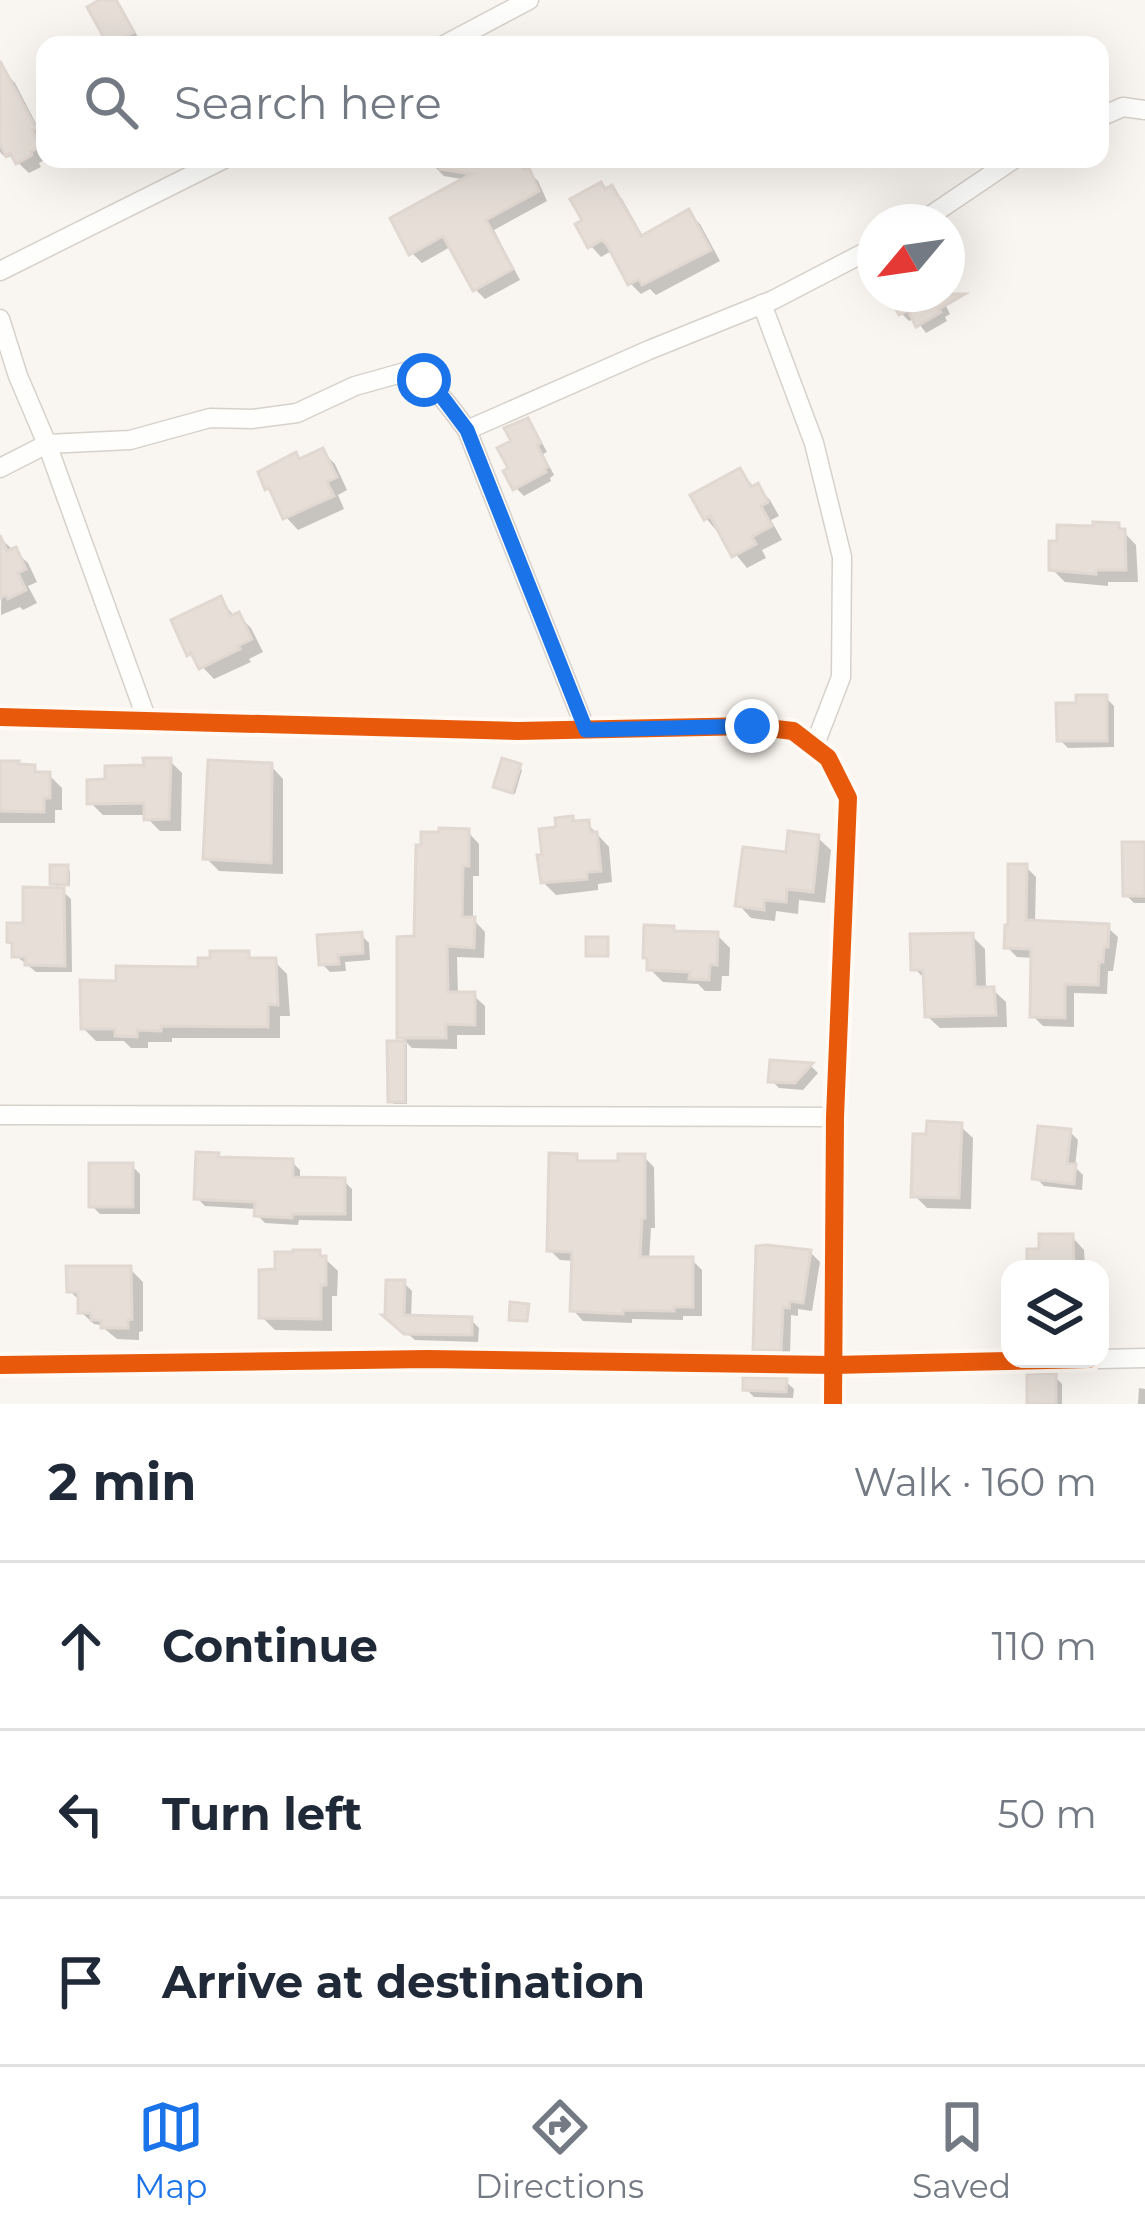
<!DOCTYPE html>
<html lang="en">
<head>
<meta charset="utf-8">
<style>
  body { margin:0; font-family:Montserrat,sans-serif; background:#f2f2f3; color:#1f2937 }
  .controls { position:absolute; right:36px; bottom:36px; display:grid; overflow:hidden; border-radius:24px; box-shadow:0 12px 48px #0002 }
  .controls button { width:108px; height:108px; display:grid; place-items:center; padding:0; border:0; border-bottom:3px solid #e0e1e3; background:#fff; color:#1f2937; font:60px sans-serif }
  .compass { position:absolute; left:857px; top:204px; width:108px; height:108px; border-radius:50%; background:#fff; box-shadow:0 12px 48px #0002; rotate:241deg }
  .stop { position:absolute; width:36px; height:36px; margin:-27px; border:9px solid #1a73e8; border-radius:50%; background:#fff }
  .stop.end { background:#1a73e8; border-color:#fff; box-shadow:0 3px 12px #0008 }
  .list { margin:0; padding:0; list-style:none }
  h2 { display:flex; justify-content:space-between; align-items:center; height:156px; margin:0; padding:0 48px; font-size:51px }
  h2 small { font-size:39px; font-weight:400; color:#747a83 }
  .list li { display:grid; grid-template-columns:78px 1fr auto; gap:36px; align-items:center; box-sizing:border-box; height:168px; padding:0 48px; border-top:3px solid #e0e1e3 }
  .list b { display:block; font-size:45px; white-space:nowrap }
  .list em { font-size:39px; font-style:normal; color:#747a83 }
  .icon { flex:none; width:66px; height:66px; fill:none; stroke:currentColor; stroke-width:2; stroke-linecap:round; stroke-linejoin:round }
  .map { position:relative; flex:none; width:1145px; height:1404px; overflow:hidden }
  .search { position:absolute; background:#fff; box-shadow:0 12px 48px #0002; left:36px; right:36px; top:36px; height:132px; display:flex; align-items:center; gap:30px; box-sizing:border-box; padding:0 42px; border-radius:24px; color:#747a83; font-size:45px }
  .sheet { height:660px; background:#fff }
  nav { display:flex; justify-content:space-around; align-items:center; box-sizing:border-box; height:168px; border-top:3px solid #e0e1e3; background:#fff; font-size:33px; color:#747a83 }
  nav a { display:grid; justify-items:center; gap:6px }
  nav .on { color:#1a73e8 }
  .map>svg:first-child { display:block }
  .shadow { fill:#0003 }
  .building { fill:#e6ded7; stroke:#e2d8d2; stroke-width:3 }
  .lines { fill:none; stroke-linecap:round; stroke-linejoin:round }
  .street-casing { stroke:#d7d1cb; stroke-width:21 }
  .street { stroke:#fefefd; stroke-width:18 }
  .cycleway-casing { stroke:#fffaf3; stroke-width:26 }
  .cycleway { stroke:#e8590c; stroke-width:18 }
  .route { stroke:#1a73e8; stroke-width:15 }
</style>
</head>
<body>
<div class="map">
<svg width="1145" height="1404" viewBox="0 0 1145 1404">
  <rect width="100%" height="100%" fill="#f9f5f0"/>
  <g class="shadow">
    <path d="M106,0h9l5,4 20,37 -7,4h-22l-20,-37z"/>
    <path d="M0,67l15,16 29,56 -4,2 7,18 -8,4 2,4 -12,6 -18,-17 -5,2 -6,-6z"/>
    <path d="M436,159h80l22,22 9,20 -53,29 26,50 -35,19 -10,-10 -23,-43 -30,17 -10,-10 55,-73 -23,-4 -10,-10z"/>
    <path d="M862,159h35l-11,6 -4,-4 -12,6z"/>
    <path d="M611,188l11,11 22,39 45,-25 11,11 20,37 -64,34 -6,-6 -9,5 -11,-11 -17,-33 -12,7 -10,-11 15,-54z"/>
    <path d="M892,294h48l10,20 -5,3 2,4 -21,12 -11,-15 -6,3 -8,-8z"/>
    <path d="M527,422l8,8 12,22 -4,2 11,21 -4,3 1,3 -27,15 -8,-8 -1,-46z"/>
    <path d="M323,452l12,12 12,26 -9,5 6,14 -46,21 -12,-13 -10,-21 -8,-8 33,-26z"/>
    <path d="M740,471l15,17 2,-1 13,13 9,16 -8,4 11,20 -20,10 4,8 -19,10 -41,-50z"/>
    <path d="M1118,526l18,19 2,37h-30v4l-43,-4 -13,-13z"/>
    <path d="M2,540l26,23 9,19 -9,4 9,17 -14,7 -3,-3 -19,8z"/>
    <path d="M221,600l14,17 4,-1 12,12 12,24 -14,7 2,3 -37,17 -24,-25z"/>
    <path d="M1106,698l8,8v41l-46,1 -8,-8z"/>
    <path d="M170,761l12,12 -1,58h-21l-13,-13v-3h-44l-13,-13 57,-34z"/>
    <path d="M0,764l34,4 7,7h8l13,13v22h-7v13h-55z"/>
    <path d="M271,766l12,13v95l-64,-3 -13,-13z"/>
    <path d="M519,767l3,3 -7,24 -15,-5 -4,-3z"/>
    <path d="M572,819l4,5 11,-1 22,24 3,35 -14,2v6l-42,5 -13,-13 16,-53z"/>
    <path d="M468,832l11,12v32h-6v43l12,13 -1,26 -27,-1 1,38h15l12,11v29h-28v14l-45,-1 -12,-12 17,-97z"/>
    <path d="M818,838l13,12 -6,53 -26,-3 -1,14 -22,-3 -1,10 -24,-3 -12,-13 49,-50z"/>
    <path d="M1145,845v58h-11l-8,-8z"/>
    <path d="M1026,867l10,10 -1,46 72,4 11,10 -5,34h-5l-1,23 -33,-1v34l-31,-1 -10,-10 1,-58 -17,-1 -10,-10z"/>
    <path d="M67,868l3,3v15h-13l14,13 1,73h-36l-21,-17v-9l-5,-5 51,-50 -8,-8z"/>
    <path d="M673,929l5,5 39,1 13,13 -1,28h-7l-1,15h-16l-7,-7 -35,-2 -13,-13z"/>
    <path d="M361,935l8,8 1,17 -25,2 1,9 -16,1 -8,-8z"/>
    <path d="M972,936l13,13 1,41h7l13,12 1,25 -67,1 -13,-12 -1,-36 -12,-12z"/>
    <path d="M248,954l6,7h20l13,13 3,42h-10v22h-108v4h-24v6h-17l-7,-7h-28l-13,-13 36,-44 82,-14z"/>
    <path d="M390,1044h17v60h-13l-3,-4z"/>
    <path d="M772,1064l39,2 7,7 -15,17 -24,-2 -8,-8z"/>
    <path d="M960,1126l13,12 -2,71 -44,-1 -13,-13z"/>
    <path d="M1070,1132l8,8 -3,27 8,8 -1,15 -38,-4 -8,-8z"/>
    <path d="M217,1156l4,4 71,2 8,8v10l44,1 8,8v32l-53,-1 -1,5 -33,-2 -8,-8v-6l-52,-3 -8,-8z"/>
    <path d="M576,1157l7,7h38l23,-7 10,10 1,61h-4l-2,32h43l10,10v46h-19v4l-51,-1v4l-49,-2 -10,-11 2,-49 -15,-1 -10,-10z"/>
    <path d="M132,1166l8,8v40h-40l-8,-8z"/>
    <path d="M1072,1237l12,13 1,16 3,3h-58z"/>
    <path d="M810,1252l10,10 -8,49 -14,-2v7l-7,-1 -1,44h-24l-10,-10z"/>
    <path d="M319,1253l19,18 -1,25h-5v35l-57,-1 -13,-13 16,-45z"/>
    <path d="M130,1269l13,13v49l-4,1v8l-22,-1 -17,-14 -6,-1 -13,-12v-10l-11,-11z"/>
    <path d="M404,1283l8,8 -1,27 60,2 8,8 -1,14 -63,-2 -27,-23z"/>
    <path d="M1054,1376l8,8v20h-32z"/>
    <path d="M785,1381l9,8 -1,9 -39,-1 -8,-8z"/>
    <path d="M1139,1388l6,1v15h-7z"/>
  </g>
  <g class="building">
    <path d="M99,0h17l18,32 -26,13 -21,-38z"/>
    <path d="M0,61l36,67 -4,2 8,16 -9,6 1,3 -16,9 -6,-11 -4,3 -6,-12z"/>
    <path d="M440,159h78l6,11 5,-2 10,23 -53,29 27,49 -40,22 -30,-55 -34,19 -19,-37 81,-44 -31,-5z"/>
    <path d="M601,182l4,7 7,-4 29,51 48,-27 22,41 -69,35 -3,-6 -11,6 -21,-40 -5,-5 -14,8 -13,-24 7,-4 -12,-21z"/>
    <path d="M888,294h77l-26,15 2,3 -25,15 -8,-17 -9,5z"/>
    <path d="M528,418l13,25 -4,2 11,22 -4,2 2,3 -33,18 -10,-19 5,-3 -11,-20 14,-7 -7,-13z"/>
    <path d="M323,448l14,29 -10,5 7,14 -51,23 -14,-31 -4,2 -7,-18 38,-20 3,7z"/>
    <path d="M740,468l11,19 7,-4 10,19 -7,4 11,20 -20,11 4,7 -24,13 -22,-41 -6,4 -14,-25z"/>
    <path d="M1093,522l26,1v6h6l1,41h-30v4l-47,-4v-29h8v-16l36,1z"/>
    <path d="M0,535l7,16 9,-4 10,22 -8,4 8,17 -18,9 -2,-4 -6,3z"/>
    <path d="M221,596l9,20 9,-4 13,27 -14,7 2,3 -41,20 -8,-16 -4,3 -16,-36z"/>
    <path d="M1076,695h31v46h-50l-1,-38h20z"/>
    <path d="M143,758h28l-2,61 -25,1v-17l-57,1v-24l18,-1v-13l39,-1z"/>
    <path d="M502,758l19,6 -9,29 -19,-6z"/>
    <path d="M208,760l64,3 -1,100 -68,-4z"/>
    <path d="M0,761h19l-1,3 17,1v7h15v26h-6v14l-44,-1z"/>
    <path d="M573,816v5l16,-1 1,12h7l4,39 -14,1v7l-46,4 -4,-28h5l-3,-26 17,-2 -1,-9z"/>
    <path d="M439,828l30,1v37h-6l-1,51h13l-1,31 -27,-2 1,46h27v33l-29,-1v14h-49v-101l17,-1 2,-91h5v-13h18z"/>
    <path d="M788,831l31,4 -6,57 -26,-3 -1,13 -22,-2v10l-29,-4 8,-59 43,5z"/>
    <path d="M1122,842h23v54h-22z"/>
    <path d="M1008,864h19l-1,56 83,4 -1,23h-4l-1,15h-4l-1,23 -33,-1v34l-35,-1 1,-68 -27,-1 1,-23h3z"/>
    <path d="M50,865h18v20l-18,-1z"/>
    <path d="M23,887l41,1 1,78 -40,-1v-8h-13v-14l-5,-1v-19h16z"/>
    <path d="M644,925l30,1v5l44,1 -1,33 -7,-1 -1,16 -20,-1 1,-7 -43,-2v-12h-4z"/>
    <path d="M362,932l1,21 -25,2 1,9 -20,1 -2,-30z"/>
    <path d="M973,933l2,54h19l2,28 -71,2 -2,-47h-12l-1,-36z"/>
    <rect x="586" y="937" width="22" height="19"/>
    <path d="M210,951h39v7h27l2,47 -10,-1v23l-107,-1v5l-24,-1v7l-22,-1v-7h-34l-1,-49 36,1v-15l82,1v-9h12z"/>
    <path d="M387,1041h18v61h-17z"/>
    <path d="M770,1060l43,3 -18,20 -27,-1z"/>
    <path d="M927,1121l35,2 -3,75 -48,-1 2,-63h13z"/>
    <path d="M1038,1126l33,3 -4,35h9l-2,20 -42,-5z"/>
    <path d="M196,1152l23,1 -1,4 75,2v18l52,1v36h-53v4l-38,-2 1,-14 -61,-3z"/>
    <path d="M549,1153l28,1v7h41v-7h27v64l-3,1 -2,38h53v50h-19v4l-51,-1v4l-53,-3 2,-59 -25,-1z"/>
    <rect x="89" y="1163" width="44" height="44"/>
    <path d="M1039,1234h34l1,35h-47v-20h12z"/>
    <path d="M767,1245l44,5 -8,53 -13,-2 -1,7 -6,-1 -2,44 -28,-1 3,-104z"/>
    <path d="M293,1250h27v6h6v29h-5v34l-62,-1v-48l16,-1v-17h18z"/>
    <path d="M66,1266h65l1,53 -4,1v8h-27v-8h-10v-7h-13v-21h-11z"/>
    <path d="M386,1280h19l-1,35 68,2v18l-68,-1 -22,-19h3z"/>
    <path d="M510,1302l19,2 -2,17 -18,-1z"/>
    <path d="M1056,1373v31h-29v-30z"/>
    <path d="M743,1377l44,1 -1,14 -43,-2z"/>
  </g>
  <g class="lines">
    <defs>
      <g id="street">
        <path d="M444,45l85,-45"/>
        <path d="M1100,117l23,-10 22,3"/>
        <path d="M921,222l93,-63"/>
        <path d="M0,271l224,-112"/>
        <path d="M762,304l52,139 28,114 -1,120 -27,70"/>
        <path d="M0,319l18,57 29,68 100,276"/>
        <path d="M467,430l182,-80 124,-50 102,-53"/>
        <path d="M0,468l47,-24 83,-4 80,-22 42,1 45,-6 58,-27 50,-14c32,14 42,31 62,58l119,300"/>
        <path d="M0,717l518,14 234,-5 41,5 35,27 20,40 -13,319 -2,287"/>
        <path d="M0,1115l835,2"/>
        <path d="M1100,1359l45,-1"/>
        <path d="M0,1365l428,-6 405,6 256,-6"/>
      </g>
    </defs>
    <use href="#street" class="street-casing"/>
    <use href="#street" class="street"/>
    <defs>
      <g id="cycleway">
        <path d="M0,717l518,14 234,-5 41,5 35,27 20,40 -13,319 -2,287"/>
        <path d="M0,1365l428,-6 405,6 256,-6"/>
      </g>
    </defs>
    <use href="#cycleway" class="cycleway-casing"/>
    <use href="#cycleway" class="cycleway"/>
  </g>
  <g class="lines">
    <path class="route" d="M424,380l13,10 30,40 119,300 166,-4"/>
  </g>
</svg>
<div class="controls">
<button><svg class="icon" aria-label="layers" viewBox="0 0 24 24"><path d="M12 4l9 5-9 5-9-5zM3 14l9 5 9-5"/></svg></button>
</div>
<svg class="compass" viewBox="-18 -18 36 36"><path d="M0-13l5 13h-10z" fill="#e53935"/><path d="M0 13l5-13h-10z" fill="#747a83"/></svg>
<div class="stop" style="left:424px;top:380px"></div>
<div class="stop end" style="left:752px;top:726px"></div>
<div class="search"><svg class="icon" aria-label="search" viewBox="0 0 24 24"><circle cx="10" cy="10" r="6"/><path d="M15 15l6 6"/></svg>Search here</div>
</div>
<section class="sheet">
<h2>2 min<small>Walk · 160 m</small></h2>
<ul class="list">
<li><svg class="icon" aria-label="ahead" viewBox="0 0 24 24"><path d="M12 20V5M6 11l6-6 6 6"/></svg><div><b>Continue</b></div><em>110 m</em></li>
<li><svg class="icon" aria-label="left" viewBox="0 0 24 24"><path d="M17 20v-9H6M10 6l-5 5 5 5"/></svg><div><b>Turn left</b></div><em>50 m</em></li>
<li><svg class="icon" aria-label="arrive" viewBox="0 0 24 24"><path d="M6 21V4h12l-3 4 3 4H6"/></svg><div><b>Arrive at destination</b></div></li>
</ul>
</section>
<nav>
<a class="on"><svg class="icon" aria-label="map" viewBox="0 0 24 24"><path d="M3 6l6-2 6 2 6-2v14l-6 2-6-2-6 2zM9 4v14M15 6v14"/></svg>Map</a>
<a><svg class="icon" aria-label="directions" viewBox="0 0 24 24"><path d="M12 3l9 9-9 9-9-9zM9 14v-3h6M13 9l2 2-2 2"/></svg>Directions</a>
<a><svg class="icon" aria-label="saved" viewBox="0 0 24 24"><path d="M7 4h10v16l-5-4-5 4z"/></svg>Saved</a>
</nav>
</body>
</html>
